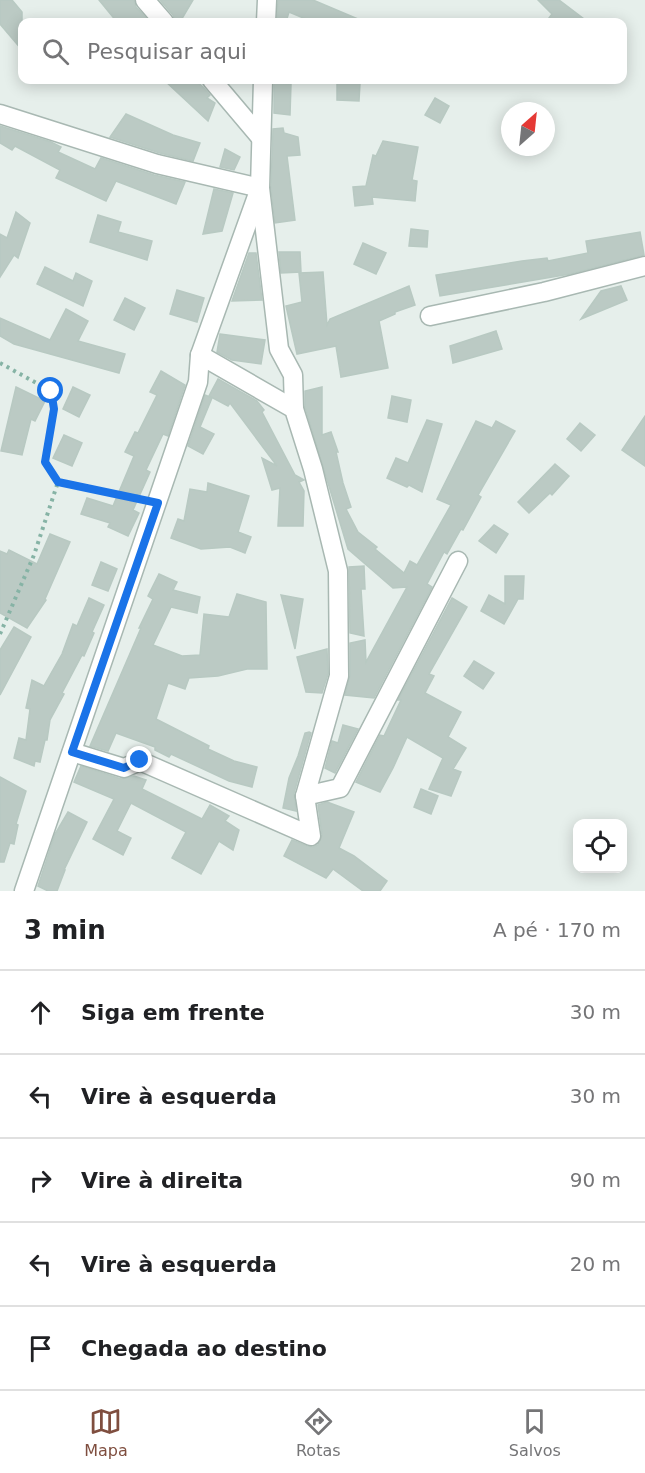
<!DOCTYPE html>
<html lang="pt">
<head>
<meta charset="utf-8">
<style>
  body { margin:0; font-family:"DejaVu Sans",sans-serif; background:#f6f6f6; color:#202124 }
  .controls { position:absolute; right:18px; bottom:18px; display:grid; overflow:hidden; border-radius:12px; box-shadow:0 3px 15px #0003 }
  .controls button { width:54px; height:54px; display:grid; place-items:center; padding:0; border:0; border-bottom:2px solid #e0e0e0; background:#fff; color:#202124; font:30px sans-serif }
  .compass { position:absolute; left:501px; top:102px; width:54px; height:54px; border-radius:50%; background:#fff; box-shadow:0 3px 15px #0003; rotate:27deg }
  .stop { position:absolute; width:18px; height:18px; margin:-14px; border:4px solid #1a73e8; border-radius:50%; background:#fff }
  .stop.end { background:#1a73e8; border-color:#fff; box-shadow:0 2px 6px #0008 }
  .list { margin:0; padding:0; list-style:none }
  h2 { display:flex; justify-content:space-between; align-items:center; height:78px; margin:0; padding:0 24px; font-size:26px }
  h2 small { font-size:20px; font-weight:400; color:#757577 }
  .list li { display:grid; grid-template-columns:39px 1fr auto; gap:18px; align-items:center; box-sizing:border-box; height:84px; padding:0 24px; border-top:2px solid #e0e0e0 }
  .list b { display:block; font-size:22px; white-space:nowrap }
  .list em { font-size:20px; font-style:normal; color:#757577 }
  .icon { flex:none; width:33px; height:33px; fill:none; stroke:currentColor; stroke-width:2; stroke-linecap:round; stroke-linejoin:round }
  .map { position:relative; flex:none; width:645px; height:891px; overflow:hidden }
  .search { position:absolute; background:#fff; box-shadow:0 3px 15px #0003; left:18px; right:18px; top:18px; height:66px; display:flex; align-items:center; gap:15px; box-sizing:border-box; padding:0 21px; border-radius:12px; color:#757577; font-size:22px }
  .sheet { height:498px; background:#fff }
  nav { display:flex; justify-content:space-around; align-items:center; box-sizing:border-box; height:84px; border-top:2px solid #e0e0e0; background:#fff; font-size:16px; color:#757577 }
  nav a { display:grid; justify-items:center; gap:3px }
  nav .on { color:#7f4e3f }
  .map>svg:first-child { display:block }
  .building { fill:#bbcac4; stroke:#b8c9c2; stroke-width:1.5 }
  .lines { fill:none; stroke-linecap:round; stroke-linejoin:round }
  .street-casing { stroke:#a8b8b2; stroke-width:21 }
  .path { stroke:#86b3a5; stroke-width:4; stroke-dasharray:3 4.5; stroke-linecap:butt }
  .street { stroke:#fff; stroke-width:18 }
  .route { stroke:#1a73e8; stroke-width:8 }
</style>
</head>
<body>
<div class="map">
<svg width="645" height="891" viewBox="0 0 645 891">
  <rect width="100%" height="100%" fill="#e6efeb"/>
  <g class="building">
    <path d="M0,0h12l10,12v38l-22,-26z"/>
    <path d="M99,0h35l2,7 14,15h-33z"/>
    <path d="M160,0h33l-13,22h-5l-2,-7z"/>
    <path d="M278,0h35l52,22h-52l-24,-10 -3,10h-4l-5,-1z"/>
    <path d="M538,0h21l29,22h-42l6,-8z"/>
    <path d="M164,80h31l8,7 7,8 -3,3 8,5 -7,18z"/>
    <path d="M337,82l23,1 -1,18 -22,-1z"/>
    <path d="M274,83l17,1 -1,31 -16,-2z"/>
    <path d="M435,98l14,8 -9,17 -15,-8z"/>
    <path d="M126,114l47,21 27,8 -7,18 -33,-8 -50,-16z"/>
    <path d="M0,126l51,16 10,5 -3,5 37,17 6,-11 53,17 31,7 -9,22 -60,-23 -10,20 -50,-23 4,-8 -45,-24 -3,4 -12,-7z"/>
    <path d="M283,128l1,5 14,4 2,18 -13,1 8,64 -20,3 -4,-35 2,-59z"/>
    <path d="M383,141l35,6 -6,33 5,1 -2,20 -43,-4 1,7 -18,2 -2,-19 13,-1 7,-31 3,1z"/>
    <path d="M225,149l15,8 -6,13 -14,-3z"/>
    <path d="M214,189l19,4 -11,38 -19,3z"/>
    <path d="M16,212l14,11 -12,35 -4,-3 -14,22v-43l7,4z"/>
    <path d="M98,215l23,7 -3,10 34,9 -5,19 -57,-18z"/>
    <path d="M411,229l17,2 -1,16 -18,-1z"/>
    <path d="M640,232l4,23 -74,19 -130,22 -4,-21 86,-14 25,-3 1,3 40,-8 -2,-12z"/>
    <path d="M363,243l23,10 -10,21 -22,-10z"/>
    <path d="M279,252h21l1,20 -20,1z"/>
    <path d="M249,253h7l6,47 -30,1z"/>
    <path d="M45,267l28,14 3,-8 16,8 -9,25 -46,-22z"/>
    <path d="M323,272l4,53 3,-6 79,-33 6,19 -20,7v2l-16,7 9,47 -47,9 -5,-31 -39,8 -11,-48 16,-4 -3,-29z"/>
    <path d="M621,286l6,14 -46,19 20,-28z"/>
    <path d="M177,290l27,8 -7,24 -27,-8z"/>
    <path d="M125,298l20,10 -11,22 -20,-10z"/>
    <path d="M66,309l22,12 -10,20 47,13 -6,19 -105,-29 -14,-8v-18l50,22z"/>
    <path d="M496,331l6,18 -49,14 -3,-17z"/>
    <path d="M220,334l45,6 -4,24 -29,-4 -15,-8z"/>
    <path d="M161,371l24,14 -17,51 -5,-2 -17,36 4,2 -17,38 6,3 -11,23 -20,-9 2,-4 -29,-9 6,-16 26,8 21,-50 -9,-4 10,-20 3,1 19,-38 -7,-3z"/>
    <path d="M218,379l39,22 7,9 -2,2 33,63 9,5 -5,2 5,9 -1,35h-25l2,-38 -8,2 -10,-32 15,8 -47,-63 -2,3 -19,-10z"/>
    <path d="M16,387l29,14 -10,20 -4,-2 -9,36 -21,-4z"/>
    <path d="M73,387l17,8 -11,22 -16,-8z"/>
    <path d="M322,387v48l9,-3 7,20h-2l7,31 8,24 -5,2 12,23 19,15 -2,2 29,24 6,-12 7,4 34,-60 -14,-6 39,-78 16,7 4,-7 19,10 -37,64 3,2 -18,33 -2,-1 -14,25 -3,-2 -17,32 5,3 -58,111 -29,-3 5,-19v-33l15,-3 1,22 41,-75 -14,1 -45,-39 -43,-142v-16z"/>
    <path d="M205,395l7,3 -12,29 14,7 -11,20 -15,-8z"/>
    <path d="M392,396l19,4 -4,22 -19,-4z"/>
    <path d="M645,416v50l-23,-16z"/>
    <path d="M427,420l15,4 -20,68 -13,-7 -2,2 -20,-9 9,-20 12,5z"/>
    <path d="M580,423l15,12 -14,16 -14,-12z"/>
    <path d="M64,435l18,8 -10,23 -19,-8z"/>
    <path d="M555,464l14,12 -17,19 -2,-2 -21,20 -11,-11z"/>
    <path d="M208,483l41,13 -11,36 13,5 -6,16 -15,-6 -29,2 -30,-11 7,-19 6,2 6,-32 17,3z"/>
    <path d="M494,525l14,9 -12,19 -17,-12z"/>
    <path d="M50,534l20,8 -25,57 1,1 -19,28 -27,-15v-62l7,3 2,-4 28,14z"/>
    <path d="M101,562l16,7 -9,22 -16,-6z"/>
    <path d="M364,566l1,23h-4l3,47 -14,-3 -1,-66z"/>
    <path d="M159,574l18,8 -4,8 27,7 -3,16 -26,-6 -18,38 29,11 18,-1 4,-41 25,3 8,-23 29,8 1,67h-20l-29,7 -29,2 -4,11 -17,-6 -12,36 53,27 -1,3 26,12 23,6 -5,20 -23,-6 -58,-27 -2,3 -14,-7v-3l-39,-14 -8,18 -18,-5 51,-118h-2l14,-29 -5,-3z"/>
    <path d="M505,576h19l-1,23h-5l-14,25 -23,-13 8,-16 16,9z"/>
    <path d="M281,595l22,4 -8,50z"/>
    <path d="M89,598l15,7 -12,27 2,1 -10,23 -2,-1 -20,38 2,1 -14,26 -3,20h-2l-5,22 -5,-1 -1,5 -20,-8 5,-20 7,2 4,-31 -4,-1 6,-28 12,6 1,-2 17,-30 11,-30 4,2z"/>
    <path d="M452,598l15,9 -38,67 5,2 -9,17 36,19 -13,25 18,11 -13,21 8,3 -10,24 -22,-7 14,-31 -36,-21 -14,31 -13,24 -24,-10 24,-47 4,1 17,-36h-3z"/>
    <path d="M14,627l17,10 -31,58v-45z"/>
    <path d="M327,649l1,25 -6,19 -16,-1 -9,-35z"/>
    <path d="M474,661l20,12 -11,16 -19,-13z"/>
    <path d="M343,725l15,4 -23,44 -10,-5 7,-27 6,2z"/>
    <path d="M309,732l2,1 -17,60 2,18 -13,-3 6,-30 9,-22 7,-23z"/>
    <path d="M81,766l40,13 13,-3 12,4 -4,9 60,30 8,-14 19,11 -4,5 14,9 -6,20 -14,-9 -18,33 -29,-16 14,-26 -55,-29 -14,28 14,7 -8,17 -30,-16 21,-40 -40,-17z"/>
    <path d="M0,777l26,14 -10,33 2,1 -4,19 -4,-1 -6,19h-4z"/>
    <path d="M421,789l17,7 -7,18 -17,-7z"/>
    <path d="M327,802l27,10 -15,36 15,8 33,25 -7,10h-17l-30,-22 -7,9 -42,-22 8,-16 15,6 6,1 5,-2 4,-10 -4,-30z"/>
    <path d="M68,812l19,10 -23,48h1l-8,21h-9l-10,-5 17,-52z"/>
  </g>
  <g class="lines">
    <defs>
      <g id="street">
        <path d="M145,0l19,22"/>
        <path d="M266,22l1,-22"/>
        <path d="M212,80l49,58"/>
        <path d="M0,114l157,50 103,24 19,161 14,26 1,34"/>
        <path d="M430,316l114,-24 101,-26"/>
        <path d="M72,752l52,16 16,-7 171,75 -6,-40 34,-120 -1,-105 -25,-102 -19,-60 -94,-54"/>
        <path d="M305,796l35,-8 118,-227"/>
        <path d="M24,891l174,-509 2,-27 60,-167 3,-108"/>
      </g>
    </defs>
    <use href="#street" class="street-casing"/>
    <g class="path">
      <path d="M0,363l51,28 3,18 -9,53 13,20 81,15"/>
      <path d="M0,634l34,-79 24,-73"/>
    </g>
    <use href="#street" class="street"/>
  </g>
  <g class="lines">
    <path class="route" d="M51,391l3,18 -9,53 13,20 100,21 -86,249 52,16 16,-8"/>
  </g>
</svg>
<div class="controls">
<button><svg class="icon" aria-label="locate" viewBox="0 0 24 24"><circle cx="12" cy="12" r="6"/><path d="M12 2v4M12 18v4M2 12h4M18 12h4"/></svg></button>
</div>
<svg class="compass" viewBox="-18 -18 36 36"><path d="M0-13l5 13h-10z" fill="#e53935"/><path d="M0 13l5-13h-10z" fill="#757577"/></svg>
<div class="stop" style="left:51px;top:391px"></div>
<div class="stop end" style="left:140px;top:760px"></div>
<div class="search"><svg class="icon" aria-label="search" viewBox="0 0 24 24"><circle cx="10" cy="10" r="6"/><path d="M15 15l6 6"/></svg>Pesquisar aqui</div>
</div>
<section class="sheet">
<h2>3 min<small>A pé · 170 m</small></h2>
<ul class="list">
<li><svg class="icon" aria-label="ahead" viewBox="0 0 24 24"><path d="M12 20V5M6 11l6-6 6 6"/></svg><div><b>Siga em frente</b></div><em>30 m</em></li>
<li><svg class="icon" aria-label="left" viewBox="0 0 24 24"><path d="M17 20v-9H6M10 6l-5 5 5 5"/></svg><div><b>Vire à esquerda</b></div><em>30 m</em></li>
<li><svg class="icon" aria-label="right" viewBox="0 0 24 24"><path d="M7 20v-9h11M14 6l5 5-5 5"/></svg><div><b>Vire à direita</b></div><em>90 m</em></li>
<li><svg class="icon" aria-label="left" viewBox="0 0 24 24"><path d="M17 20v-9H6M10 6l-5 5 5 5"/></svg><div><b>Vire à esquerda</b></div><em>20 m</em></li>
<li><svg class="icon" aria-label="arrive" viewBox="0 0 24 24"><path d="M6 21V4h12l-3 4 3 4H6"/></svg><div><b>Chegada ao destino</b></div></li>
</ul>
</section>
<nav>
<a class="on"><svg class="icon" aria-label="map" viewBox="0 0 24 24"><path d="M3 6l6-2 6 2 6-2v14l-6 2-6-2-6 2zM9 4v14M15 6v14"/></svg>Mapa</a>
<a><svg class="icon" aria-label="directions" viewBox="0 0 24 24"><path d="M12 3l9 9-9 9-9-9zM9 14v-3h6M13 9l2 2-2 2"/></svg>Rotas</a>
<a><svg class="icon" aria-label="saved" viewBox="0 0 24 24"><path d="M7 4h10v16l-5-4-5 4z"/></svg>Salvos</a>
</nav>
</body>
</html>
